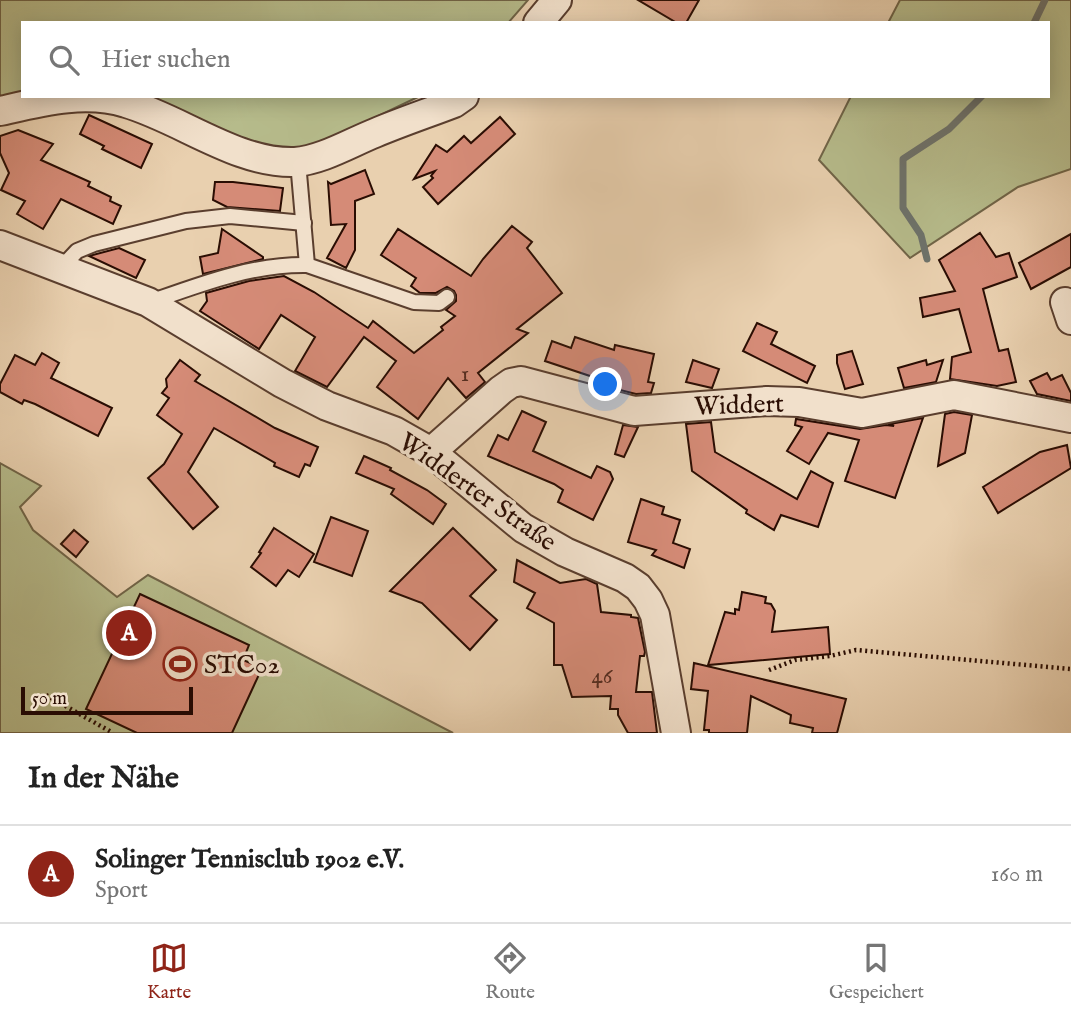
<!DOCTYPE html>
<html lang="de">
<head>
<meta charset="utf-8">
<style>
  body { margin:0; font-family:"IM FELL English",serif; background:#f2f2f2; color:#222 }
  .scale { position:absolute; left:21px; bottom:18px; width:172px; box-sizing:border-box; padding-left:7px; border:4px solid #2a0d03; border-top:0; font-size:19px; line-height:24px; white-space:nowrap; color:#2a0d03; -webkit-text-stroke:5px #f1e0cb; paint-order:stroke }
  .you { position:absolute; left:606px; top:385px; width:24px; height:24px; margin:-18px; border:5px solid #fff; border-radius:50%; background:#1a73e8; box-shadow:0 0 0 10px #1a73e833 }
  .badge { display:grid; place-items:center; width:46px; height:46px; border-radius:50%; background:#8f2418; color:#fff; font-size:23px; font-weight:700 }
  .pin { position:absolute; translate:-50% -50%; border:4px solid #fff; box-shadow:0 2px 7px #0006 }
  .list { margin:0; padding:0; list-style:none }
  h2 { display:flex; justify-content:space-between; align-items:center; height:91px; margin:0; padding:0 28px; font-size:30px }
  h2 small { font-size:23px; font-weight:400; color:#767676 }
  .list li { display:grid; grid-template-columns:46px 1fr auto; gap:21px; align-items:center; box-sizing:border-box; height:98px; padding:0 28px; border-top:2px solid #e0e0e0 }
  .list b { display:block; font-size:26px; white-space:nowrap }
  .list p { margin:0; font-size:23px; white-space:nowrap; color:#767676 }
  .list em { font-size:23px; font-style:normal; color:#767676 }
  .icon { flex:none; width:38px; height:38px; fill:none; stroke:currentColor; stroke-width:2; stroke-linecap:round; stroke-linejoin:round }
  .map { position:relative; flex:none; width:1071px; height:733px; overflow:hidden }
  .search { position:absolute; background:#fff; box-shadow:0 4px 18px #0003; left:21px; right:21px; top:21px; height:77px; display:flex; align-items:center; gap:18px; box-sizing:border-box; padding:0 24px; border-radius:0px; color:#767676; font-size:26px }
  .sheet { height:189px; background:#fff }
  nav { display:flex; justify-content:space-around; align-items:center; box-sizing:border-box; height:98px; border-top:2px solid #e0e0e0; background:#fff; font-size:19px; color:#767676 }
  nav a { display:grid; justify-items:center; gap:4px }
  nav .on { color:#8f2418 }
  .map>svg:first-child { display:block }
  .green { fill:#b6bb8b; stroke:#706447; stroke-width:2 }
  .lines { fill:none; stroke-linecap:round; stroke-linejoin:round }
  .stream { stroke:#6d726b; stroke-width:7 }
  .building { fill:#d58b77; stroke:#2a0d03; stroke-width:2 }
  .lane-casing { stroke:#5a3e2e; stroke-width:18 }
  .street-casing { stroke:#5a3e2e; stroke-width:32 }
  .path { stroke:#2a0d03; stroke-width:4.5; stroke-dasharray:2 3.5; stroke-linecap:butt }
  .lane { stroke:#f1e0cb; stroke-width:14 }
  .street { stroke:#f1e0cb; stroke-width:28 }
  .labels { text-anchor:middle; stroke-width:7; stroke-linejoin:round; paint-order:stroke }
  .number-label { font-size:23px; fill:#552c20 }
  .street-label { font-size:26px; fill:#2a0d03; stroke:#f1e0cb }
  .poi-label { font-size:26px; fill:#2a0d03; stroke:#f1e0cb; text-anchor:start }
</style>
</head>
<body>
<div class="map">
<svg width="1071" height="733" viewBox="0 0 1071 733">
  <rect width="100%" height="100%" fill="#e9d0af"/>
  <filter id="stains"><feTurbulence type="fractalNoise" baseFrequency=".00286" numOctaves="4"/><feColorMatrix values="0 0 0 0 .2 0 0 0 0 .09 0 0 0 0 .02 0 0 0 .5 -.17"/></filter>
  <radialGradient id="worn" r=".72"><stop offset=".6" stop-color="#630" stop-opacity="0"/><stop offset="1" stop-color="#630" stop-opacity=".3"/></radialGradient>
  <g class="green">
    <path d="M0,0h528l-20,23h-485v71l-23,7z"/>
    <path d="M900,0h171v169l-53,18 -108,71 -91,-98 32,-64h197v-73h-160z"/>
    <path d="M146,96h274l-119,57 -49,-10z"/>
    <path d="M0,463l41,23 -21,21 13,23 84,67 31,-22 305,158h-453z"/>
  </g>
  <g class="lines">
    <g class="stream">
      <path d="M1034,23l11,-23"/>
      <path d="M927,259l-6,-24 -18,-27v-49l46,-30 33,-33"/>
    </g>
  </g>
  <g class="building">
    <path d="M638,0h61l-13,23h-9z"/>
    <path d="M89,115l63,29 -11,24 -39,-19 2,-3 -24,-12z"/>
    <path d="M500,117l15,17 -77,70 -15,-17 10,-9 -2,-2 4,-5 -21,8 22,-34 11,7 17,-16 7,7z"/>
    <path d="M18,130l35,14 -12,16 49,22 -2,4 23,11 -1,4 11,5 -8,18 -52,-25 -18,30 -26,-15 8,-13 -24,-11 8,-17 -9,-20v-17z"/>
    <path d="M365,170l9,24 -19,7v49l-9,18 -19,-10 19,-34 -15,1 -3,-43 3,2z"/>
    <path d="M215,182h18l50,6 -3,23 -53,-4 -14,-7z"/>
    <path d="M512,226l20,16 -5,6 35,45 -45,36 11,4 -50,40 7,9 -19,16 -18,-20 -30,41 -41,-32 19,-26 -32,-24 -37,50 -32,-16 20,-34 -34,-22 -22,34 -59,-38 7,-10 -1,-8 43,-12 35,-5 30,16 54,36 5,-7 41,32 29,-23 -2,-3 14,-11 -9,-6 10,-9v-6l-2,-4 -7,-4 -11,6h-16l-9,-7 5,-8 -35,-23 17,-26 73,47 12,-17z"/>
    <path d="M222,229l41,28v2l-60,15 -3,-17 18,-4z"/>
    <path d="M980,233l16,24 13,-4 8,24 -34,12 16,62 9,-2 8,33 -19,4 -47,-7 2,-22 19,-5 -12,-43 -36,8 -3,-19 35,-7 -16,-31z"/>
    <path d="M1071,234v33l-40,22 -12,-26z"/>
    <path d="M119,248l26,12 -9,18 -47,-22z"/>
    <path d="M757,323l20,9 -6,12 44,22 -8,17 -64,-32z"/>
    <path d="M575,337l39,13 1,-5 39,9 -6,28 6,1 -3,10 -15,1 -20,-5 1,-4 -72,-24 7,-20 19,7z"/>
    <path d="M852,351l11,33 -18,5 -8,-26v-8z"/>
    <path d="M42,353l17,10 -8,15 61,30 -14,28 -63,-32 -11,-4 -2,4 -22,-12v-8l15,-29 20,10z"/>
    <path d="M180,360l20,15 -5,6 80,47 43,19 -8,19 -5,-2 -6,13 -25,-11 1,-3 -61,-35 -26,44 30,35 -25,22 -45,-51 16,-14 18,-30 -25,-19 12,-17 -7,-5 5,-6 -1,-8z"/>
    <path d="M693,360l26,9 -7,19 -26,-6z"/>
    <path d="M926,360l1,5 16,-5 -7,22 -32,6 -6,-20z"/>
    <path d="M1047,373l4,7 11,-5 9,18v8l-34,-7 -7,-13z"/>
    <path d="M522,411l24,11 -13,29 58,27 6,-12 13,6 3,7 -20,41 -35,-18 5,-12 -9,-6 -66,-28 10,-21 10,5z"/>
    <path d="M954,412l18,3 -7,38 -27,13 7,-52z"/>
    <path d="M923,418l-28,80 -50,-17 14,-41 -31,-7 -19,31 -22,-13 15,-24 -7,-2 1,-6 64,10 26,-4 8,1 -4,-2z"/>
    <path d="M711,422l4,30 82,47 14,-28 22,12 -15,44 -37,-12 -7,15 -28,-17 1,-3 -55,-39 -6,-47z"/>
    <path d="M623,425l15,2 -14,30 -9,-3z"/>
    <path d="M1067,445l4,23 -73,45 -15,-26 57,-35z"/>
    <path d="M364,456l27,12 -1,2 37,20 19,14 -13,20 -42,-30 3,-5 -38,-16z"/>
    <path d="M641,499l23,8 -2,7 18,6 -7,23 17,6 -6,19 -32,-13 4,-5 -28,-8z"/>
    <path d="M331,517l37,14 -16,45 -38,-14z"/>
    <path d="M274,528l40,26 -15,23 -11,-7 -12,16 -25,-19 10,-14 -2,-1z"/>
    <path d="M453,528l43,42 -26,26 27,24 -27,30 -48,-47 -32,-12z"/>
    <path d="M74,530l14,12 -12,15 -15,-13z"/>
    <path d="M517,560l43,23 26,-4 11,5 4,28 30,3v2l7,1 7,34 -1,4h-4l-4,36h16l5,41h-29l-10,-18v-6h-8l1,-13 -39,1 -10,-32h-8v-42l-27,-15 8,-15 -21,-11z"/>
    <path d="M742,592l24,5 -1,6 6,1 4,7 -3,21 56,-5 2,27 -122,11 17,-53 10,2v-5l4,1z"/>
    <path d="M140,594l109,51 -6,15 19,8 -30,65h-95l-51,-24z"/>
    <path d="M694,663l152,36 -9,34h-25l1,-5 -23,-5 1,-8 -40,-19 -4,37h-38v-3h-5l4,-39 -17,-2z"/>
  </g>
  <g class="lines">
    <defs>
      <g id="lane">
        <path d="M298,162l9,103 107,37 25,1 8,-6"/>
        <path d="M61,268l16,-17 17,-7 92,-23 44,-5 74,7"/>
        <path d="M150,302c51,-18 103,-38 157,-37"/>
      </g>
      <g id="street">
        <path d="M538,23l19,-23"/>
        <path d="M0,111c40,-9 85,-21 126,-8 55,16 111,61 169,59 27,-2 55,-19 80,-29 26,-11 53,-20 79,-30l10,-7"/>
        <path d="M0,245l148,57 134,81 45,23 67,25 37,21 92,76 42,24 60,26 13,9 10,13 7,15 21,118"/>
        <path d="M1065,302l6,18"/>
        <path d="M431,452l70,-62 10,-7 10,-2 113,30 133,-10 32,1 63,11 92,-18 117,23"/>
      </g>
    </defs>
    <use href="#lane" class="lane-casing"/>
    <use href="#street" class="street-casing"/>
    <g class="path">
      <path d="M769,670l26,-10 35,-4 26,-6 215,19"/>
      <path d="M46,695l67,38"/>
    </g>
    <use href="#lane" class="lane"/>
    <use href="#street" class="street"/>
  </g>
  <defs>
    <symbol id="stadium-ring" viewBox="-11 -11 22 22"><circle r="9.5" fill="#f1e0cb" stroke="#8f2418" stroke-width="1.5"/><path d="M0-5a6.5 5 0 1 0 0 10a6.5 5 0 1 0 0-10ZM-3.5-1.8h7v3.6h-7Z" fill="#8f2418"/></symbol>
  </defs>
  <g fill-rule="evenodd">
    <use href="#stadium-ring" x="161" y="645" width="38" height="38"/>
  </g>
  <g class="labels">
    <g class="number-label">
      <text x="465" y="381">1</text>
      <text x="602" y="683">46</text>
    </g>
    <g class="street-label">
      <text transform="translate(739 404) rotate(-2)" y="9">Widdert</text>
      <text transform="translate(478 491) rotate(35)" y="9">Widderter Straße</text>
    </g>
    <g class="poi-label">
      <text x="204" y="673">STC02</text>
    </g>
  </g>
  <rect width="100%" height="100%" filter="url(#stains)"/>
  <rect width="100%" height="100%" fill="url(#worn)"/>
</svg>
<div class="scale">50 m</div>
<div class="you"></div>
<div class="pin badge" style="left:129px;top:633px">A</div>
<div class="search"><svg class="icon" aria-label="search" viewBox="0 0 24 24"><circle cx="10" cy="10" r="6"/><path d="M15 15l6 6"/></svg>Hier suchen</div>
</div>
<section class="sheet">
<h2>In der Nähe<small></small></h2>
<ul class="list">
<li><span class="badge">A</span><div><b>Solinger Tennisclub 1902 e.V.</b><p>Sport</p></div><em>160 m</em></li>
</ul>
</section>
<nav>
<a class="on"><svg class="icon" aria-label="map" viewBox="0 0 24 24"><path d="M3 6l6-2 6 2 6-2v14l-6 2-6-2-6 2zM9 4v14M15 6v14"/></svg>Karte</a>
<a><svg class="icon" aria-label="directions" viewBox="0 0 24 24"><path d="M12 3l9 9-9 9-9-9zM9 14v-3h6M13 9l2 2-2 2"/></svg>Route</a>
<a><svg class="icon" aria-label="saved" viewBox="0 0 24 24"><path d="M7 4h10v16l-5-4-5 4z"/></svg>Gespeichert</a>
</nav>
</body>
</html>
